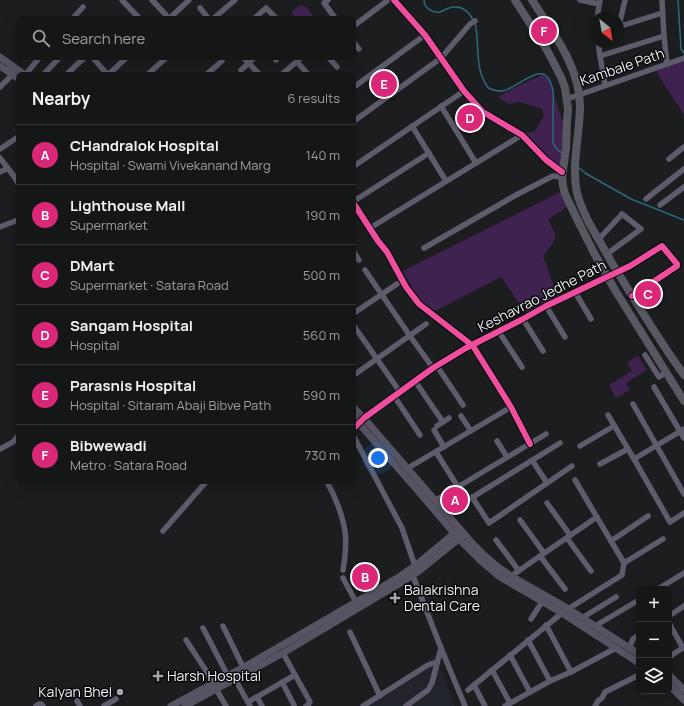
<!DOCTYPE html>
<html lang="en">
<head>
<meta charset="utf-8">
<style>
  body { margin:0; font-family:Manrope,sans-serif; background:#1e1f1f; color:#f1f3f6 }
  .controls { position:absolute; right:12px; bottom:12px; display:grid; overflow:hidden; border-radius:6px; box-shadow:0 4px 16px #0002 }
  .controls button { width:36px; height:36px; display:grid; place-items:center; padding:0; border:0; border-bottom:1px solid #343535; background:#151616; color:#f1f3f6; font:20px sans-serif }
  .compass { position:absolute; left:588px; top:12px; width:36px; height:36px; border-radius:50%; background:#151616; box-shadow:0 4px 16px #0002; rotate:149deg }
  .you { position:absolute; left:378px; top:458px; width:14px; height:14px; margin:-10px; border:3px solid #fff; border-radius:50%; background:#1a73e8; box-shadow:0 0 0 6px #1a73e833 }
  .badge { display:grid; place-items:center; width:26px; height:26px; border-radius:50%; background:#db2777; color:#fff; font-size:13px; font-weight:700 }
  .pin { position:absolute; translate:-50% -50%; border:2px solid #fff; box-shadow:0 1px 4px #0006 }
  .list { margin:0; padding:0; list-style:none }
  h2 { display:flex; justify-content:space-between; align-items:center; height:52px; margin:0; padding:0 16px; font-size:17px }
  h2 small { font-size:13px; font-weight:400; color:#9d9fa1 }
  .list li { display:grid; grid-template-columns:26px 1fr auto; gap:12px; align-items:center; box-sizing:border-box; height:60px; padding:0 16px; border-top:1px solid #343535 }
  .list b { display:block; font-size:15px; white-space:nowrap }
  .list p { margin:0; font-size:13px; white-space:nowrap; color:#9d9fa1 }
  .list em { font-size:13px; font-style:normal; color:#9d9fa1 }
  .icon { flex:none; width:22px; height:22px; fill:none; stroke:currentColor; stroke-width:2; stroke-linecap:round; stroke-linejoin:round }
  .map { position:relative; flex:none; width:684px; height:706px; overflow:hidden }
  .search { position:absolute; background:#151616; box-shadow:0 4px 16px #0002; left:16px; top:16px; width:340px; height:44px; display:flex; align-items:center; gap:10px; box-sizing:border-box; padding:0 14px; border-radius:6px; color:#9d9fa1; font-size:15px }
  .panel { position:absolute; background:#151616; box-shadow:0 4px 16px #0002; left:16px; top:72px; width:340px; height:412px; border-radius:6px }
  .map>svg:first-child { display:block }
  .built { fill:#22242b }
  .green { fill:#3f2250 }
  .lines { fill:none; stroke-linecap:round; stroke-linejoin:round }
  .stream { stroke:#2b697e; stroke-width:1.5 }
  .minor { stroke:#5e5c6c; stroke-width:5.5 }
  .major { stroke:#565362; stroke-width:7 }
  .highway { stroke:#585862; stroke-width:8 }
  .minor-bridge { stroke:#5e5c6c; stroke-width:5.5 }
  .cycleway-casing { stroke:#060708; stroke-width:8 }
  .cycleway { stroke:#ef4d9e; stroke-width:6 }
  .poi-dot { fill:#a5a6a8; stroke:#060708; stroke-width:1.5 }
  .labels { text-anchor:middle; stroke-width:3; stroke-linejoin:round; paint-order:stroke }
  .street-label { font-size:14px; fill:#eff0f2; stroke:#060708 }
  .poi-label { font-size:14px; fill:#eff0f2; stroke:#060708; text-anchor:start }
</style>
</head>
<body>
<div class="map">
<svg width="684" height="706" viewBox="0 0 684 706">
  <rect width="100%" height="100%" fill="#1c1d1e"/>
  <path class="built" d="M435,655l20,51h-93z"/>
  <g class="green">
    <path d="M301,5l5,2 9,11h-20l-4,-5 5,-5z"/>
    <path d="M684,61v54l-28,-44z"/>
    <path d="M542,75l7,4 15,47 -4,39h-4l-30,-32 8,-1 10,-16 -2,-7 -22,-7 -11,2 -11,-7 20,-11z"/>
    <path d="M560,192l8,14 -20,14 8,14 -3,9 -10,13 15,41 -31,18 -26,-38 -70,36 -19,-25 -9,-17z"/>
    <path d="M638,356l9,14 -21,13 4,7 -14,8 -7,-13 23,-14 -5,-9z"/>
  </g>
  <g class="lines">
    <g class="stream">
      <path d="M424,0c0,8 8,13 16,12 3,-1 6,-3 9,-4 11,-3 19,2 24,12"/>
      <path d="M678,0l3,49 3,4"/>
      <path d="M475,23c5,21 -1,44 12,63 2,3 1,2 4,3 4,2 8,2 12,2 18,-4 43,-37 50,0 1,6 0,14 0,21 0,11 0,21 0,31l3,5 6,5"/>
      <path d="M579,168l6,5 46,26 53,21"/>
    </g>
    <g class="minor">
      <path d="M122,0l17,18"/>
      <path d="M152,0l14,15"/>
      <path d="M328,0l-4,3 11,15"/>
      <path d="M394,0l31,35 39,56 19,21 39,23 24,25 16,12"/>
      <path d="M580,0l19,4"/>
      <path d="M200,8l8,10"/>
      <path d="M73,18l10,-11"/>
      <path d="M170,18l19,-18"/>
      <path d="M214,18l21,-18"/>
      <path d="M255,18l11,-10 10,10"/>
      <path d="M597,18l3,-18"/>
      <path d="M355,25l33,-25"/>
      <path d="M619,26l6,-26"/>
      <path d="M618,27l44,-14"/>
      <path d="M664,36l3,28"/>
      <path d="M598,42l2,14 5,29"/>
      <path d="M354,43l5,6"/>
      <path d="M600,56l64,-20 -2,-36"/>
      <path d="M93,58l14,16"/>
      <path d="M244,58l15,16"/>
      <path d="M275,58l1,2"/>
      <path d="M329,58l8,9"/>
      <path d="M297,62l11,12"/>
      <path d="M241,70l13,-12"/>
      <path d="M26,74l13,-16"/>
      <path d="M44,74l15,-16"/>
      <path d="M67,74l17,-16"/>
      <path d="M109,74l17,-16"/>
      <path d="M148,74l18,-16"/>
      <path d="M207,74l15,-13 -2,-3"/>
      <path d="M282,74l19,-16"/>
      <path d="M0,87l14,-14"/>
      <path d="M354,87l71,-52"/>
      <path d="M567,98l6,-1 111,-39"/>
      <path d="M441,106l35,57"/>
      <path d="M354,121l87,-63 29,-34 5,-3"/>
      <path d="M412,126l34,55"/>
      <path d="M0,149l18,-12"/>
      <path d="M0,158l13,17 5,8"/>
      <path d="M669,159l15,-12"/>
      <path d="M354,166l110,-75"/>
      <path d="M0,172l8,-4"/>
      <path d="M646,199l38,-30"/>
      <path d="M354,201l75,-48"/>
      <path d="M354,204l24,37 9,11 19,35 13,17 54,42 38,61 19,37"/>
      <path d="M660,205l24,-18"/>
      <path d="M0,227l18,-7"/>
      <path d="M370,228l152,-93"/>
      <path d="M598,240l24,-26 19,15 -34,25"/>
      <path d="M424,248l92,-53 31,-16 6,-3 9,1"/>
      <path d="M354,252l5,8"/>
      <path d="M365,270l45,66 23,32"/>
      <path d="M575,292l16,27"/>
      <path d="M546,306l19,31"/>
      <path d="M354,313l43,-29"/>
      <path d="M523,319l20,32"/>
      <path d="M354,326l46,66"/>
      <path d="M499,332l23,35"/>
      <path d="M476,343l47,-24 23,-13 84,-40 32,-20 15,18v2l-45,30"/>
      <path d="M645,355l14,22 8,-5"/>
      <path d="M437,366l26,39"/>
      <path d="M354,375l72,-51"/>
      <path d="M415,381l28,41"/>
      <path d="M654,387l30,51"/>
      <path d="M394,396l26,39"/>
      <path d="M633,404l51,90"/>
      <path d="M608,415l26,44 36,63 14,-9"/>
      <path d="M461,416l10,15"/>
      <path d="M437,426l12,-8"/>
      <path d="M354,428l10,-10 69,-50 33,-20"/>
      <path d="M434,430l10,17"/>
      <path d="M354,437l48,91 13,38"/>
      <path d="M497,441l10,16"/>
      <path d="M580,446l34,-20"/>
      <path d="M0,449l13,-7 5,-6"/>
      <path d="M436,452l22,35"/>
      <path d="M634,459l50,-30"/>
      <path d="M532,460l15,23"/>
      <path d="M600,464l28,-15"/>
      <path d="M408,468l103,-61"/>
      <path d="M575,480l49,83"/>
      <path d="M327,482c8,14 16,34 18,50 2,13 0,26 -2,38"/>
      <path d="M472,497l17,26 83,-57"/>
      <path d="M436,500l110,-66"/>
      <path d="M547,503l23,32"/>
      <path d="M447,513l113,-70"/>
      <path d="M520,520l24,33"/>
      <path d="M163,531l43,-49"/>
      <path d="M567,538l24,33"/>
      <path d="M496,540l23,31"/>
      <path d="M611,541l37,-25"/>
      <path d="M540,556l25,33"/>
      <path d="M343,578l13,24"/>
      <path d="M510,578l1,-2 86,-59"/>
      <path d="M658,589l26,-16"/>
      <path d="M568,609l54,-34 2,-12 39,-24"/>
      <path d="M669,616l15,-10"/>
      <path d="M582,618l34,-21"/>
      <path d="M531,619l11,-17"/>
      <path d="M669,623l14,25"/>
      <path d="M546,625l25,47"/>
      <path d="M223,626l20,41"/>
      <path d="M595,626l44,-26"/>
      <path d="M203,628l25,48"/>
      <path d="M350,632l30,64"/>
      <path d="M186,640l28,43"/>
      <path d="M528,640l22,41"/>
      <path d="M441,648l24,58"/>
      <path d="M629,648l4,-9 6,-4"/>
      <path d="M283,653l26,47 1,2 -2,3 -2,1"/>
      <path d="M510,655l20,37"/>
      <path d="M669,657l15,-10"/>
      <path d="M492,670l18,33"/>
      <path d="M235,679l15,27"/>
      <path d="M282,682l12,23"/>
      <path d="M474,685l11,21"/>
      <path d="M216,689l10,17"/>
      <path d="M468,690l94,-77"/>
      <path d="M257,697l5,9"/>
      <path d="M77,701l3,5"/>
      <path d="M248,702l47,-27"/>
      <path d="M36,706l3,-2h2l2,2"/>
      <path d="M104,706l12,-7"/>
      <path d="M363,706l65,-41 9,-3"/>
      <path d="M406,706l22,-16 4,-7 9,-35 -28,-72"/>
      <path d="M505,706l45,-25 21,-9 45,-24"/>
      <path d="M595,706l3,-5 4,-3 3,-6 34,-17"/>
    </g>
    <g class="major">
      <path d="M0,57l24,17"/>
      <path d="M0,66l18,12"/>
      <path d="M354,408l15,16 104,120 12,12 13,11 13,9 51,29 77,49"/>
      <path d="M354,418l64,73 41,48 22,22 19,16 62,36 77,50"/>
      <path d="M669,675l15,15"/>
      <path d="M669,685l15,15"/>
      <path d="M171,706l82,-44 146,-85 16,-11 42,-35"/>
      <path d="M185,706l98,-53 119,-71 17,-11 42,-34"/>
    </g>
    <g class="highway">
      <path d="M515,0l32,50 14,27 4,11 3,21 -1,12 -1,27 -4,29 1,9 2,8 11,23 18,36 21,37 69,111"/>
      <path d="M532,0c20,32 48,66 48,106 0,29 -9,58 -3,87 2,9 7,19 11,28 8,14 16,28 24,42 23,38 46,76 72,112"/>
    </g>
    <path class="minor-bridge" d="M466,348l10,-5"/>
    <defs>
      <g id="cycleway">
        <path d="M394,0l31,35 39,56 19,21 39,23 24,25 16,12"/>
        <path d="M354,204l24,37 9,11 19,35 13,17 54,42 38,61 19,37"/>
        <path d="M354,428l10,-10 69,-50 33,-20 57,-29 23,-13 84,-40 32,-20 15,18v2l-45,30"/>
      </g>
    </defs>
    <use href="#cycleway" class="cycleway-casing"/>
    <use href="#cycleway" class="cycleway"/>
  </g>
  <g class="poi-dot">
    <path d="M393 592h4v4h4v4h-4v4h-4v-4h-4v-4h4z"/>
    <path d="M156 670h4v4h4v4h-4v4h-4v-4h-4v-4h4z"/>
    <circle cx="120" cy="692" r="4"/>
  </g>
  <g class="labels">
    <g class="street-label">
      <text transform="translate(622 67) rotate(-19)" y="5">Kambale Path</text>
      <text transform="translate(542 296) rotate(-27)" y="5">Keshavrao Jedhe Path</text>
    </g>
    <g class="poi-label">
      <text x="404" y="595">Balakrishna<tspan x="404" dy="16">Dental Care</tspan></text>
      <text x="167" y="681">Harsh Hospital</text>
      <text x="112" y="697" text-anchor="end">Kalyan Bhel</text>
    </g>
  </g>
</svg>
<div class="controls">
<button>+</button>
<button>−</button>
<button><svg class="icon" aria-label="layers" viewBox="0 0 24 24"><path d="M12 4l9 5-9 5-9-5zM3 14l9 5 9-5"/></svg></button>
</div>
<svg class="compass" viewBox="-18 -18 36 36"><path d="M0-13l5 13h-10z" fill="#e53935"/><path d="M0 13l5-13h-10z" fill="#9d9fa1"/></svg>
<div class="you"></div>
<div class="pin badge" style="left:455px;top:500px">A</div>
<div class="pin badge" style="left:365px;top:577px">B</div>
<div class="pin badge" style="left:648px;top:294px">C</div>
<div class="pin badge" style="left:470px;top:118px">D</div>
<div class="pin badge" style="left:384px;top:84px">E</div>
<div class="pin badge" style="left:544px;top:31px">F</div>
<div class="search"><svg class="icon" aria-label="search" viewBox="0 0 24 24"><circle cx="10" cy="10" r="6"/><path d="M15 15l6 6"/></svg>Search here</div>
<section class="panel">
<h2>Nearby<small>6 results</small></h2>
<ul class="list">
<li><span class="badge">A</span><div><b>CHandralok Hospital</b><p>Hospital · Swami Vivekanand Marg</p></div><em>140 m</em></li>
<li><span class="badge">B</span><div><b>Lighthouse Mall</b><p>Supermarket</p></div><em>190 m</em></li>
<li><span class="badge">C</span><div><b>DMart</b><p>Supermarket · Satara Road</p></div><em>500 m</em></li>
<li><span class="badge">D</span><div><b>Sangam Hospital</b><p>Hospital</p></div><em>560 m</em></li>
<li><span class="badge">E</span><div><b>Parasnis Hospital</b><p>Hospital · Sitaram Abaji Bibve Path</p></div><em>590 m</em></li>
<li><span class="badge">F</span><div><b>Bibwewadi</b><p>Metro · Satara Road</p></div><em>730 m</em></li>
</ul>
</section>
</div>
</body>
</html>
